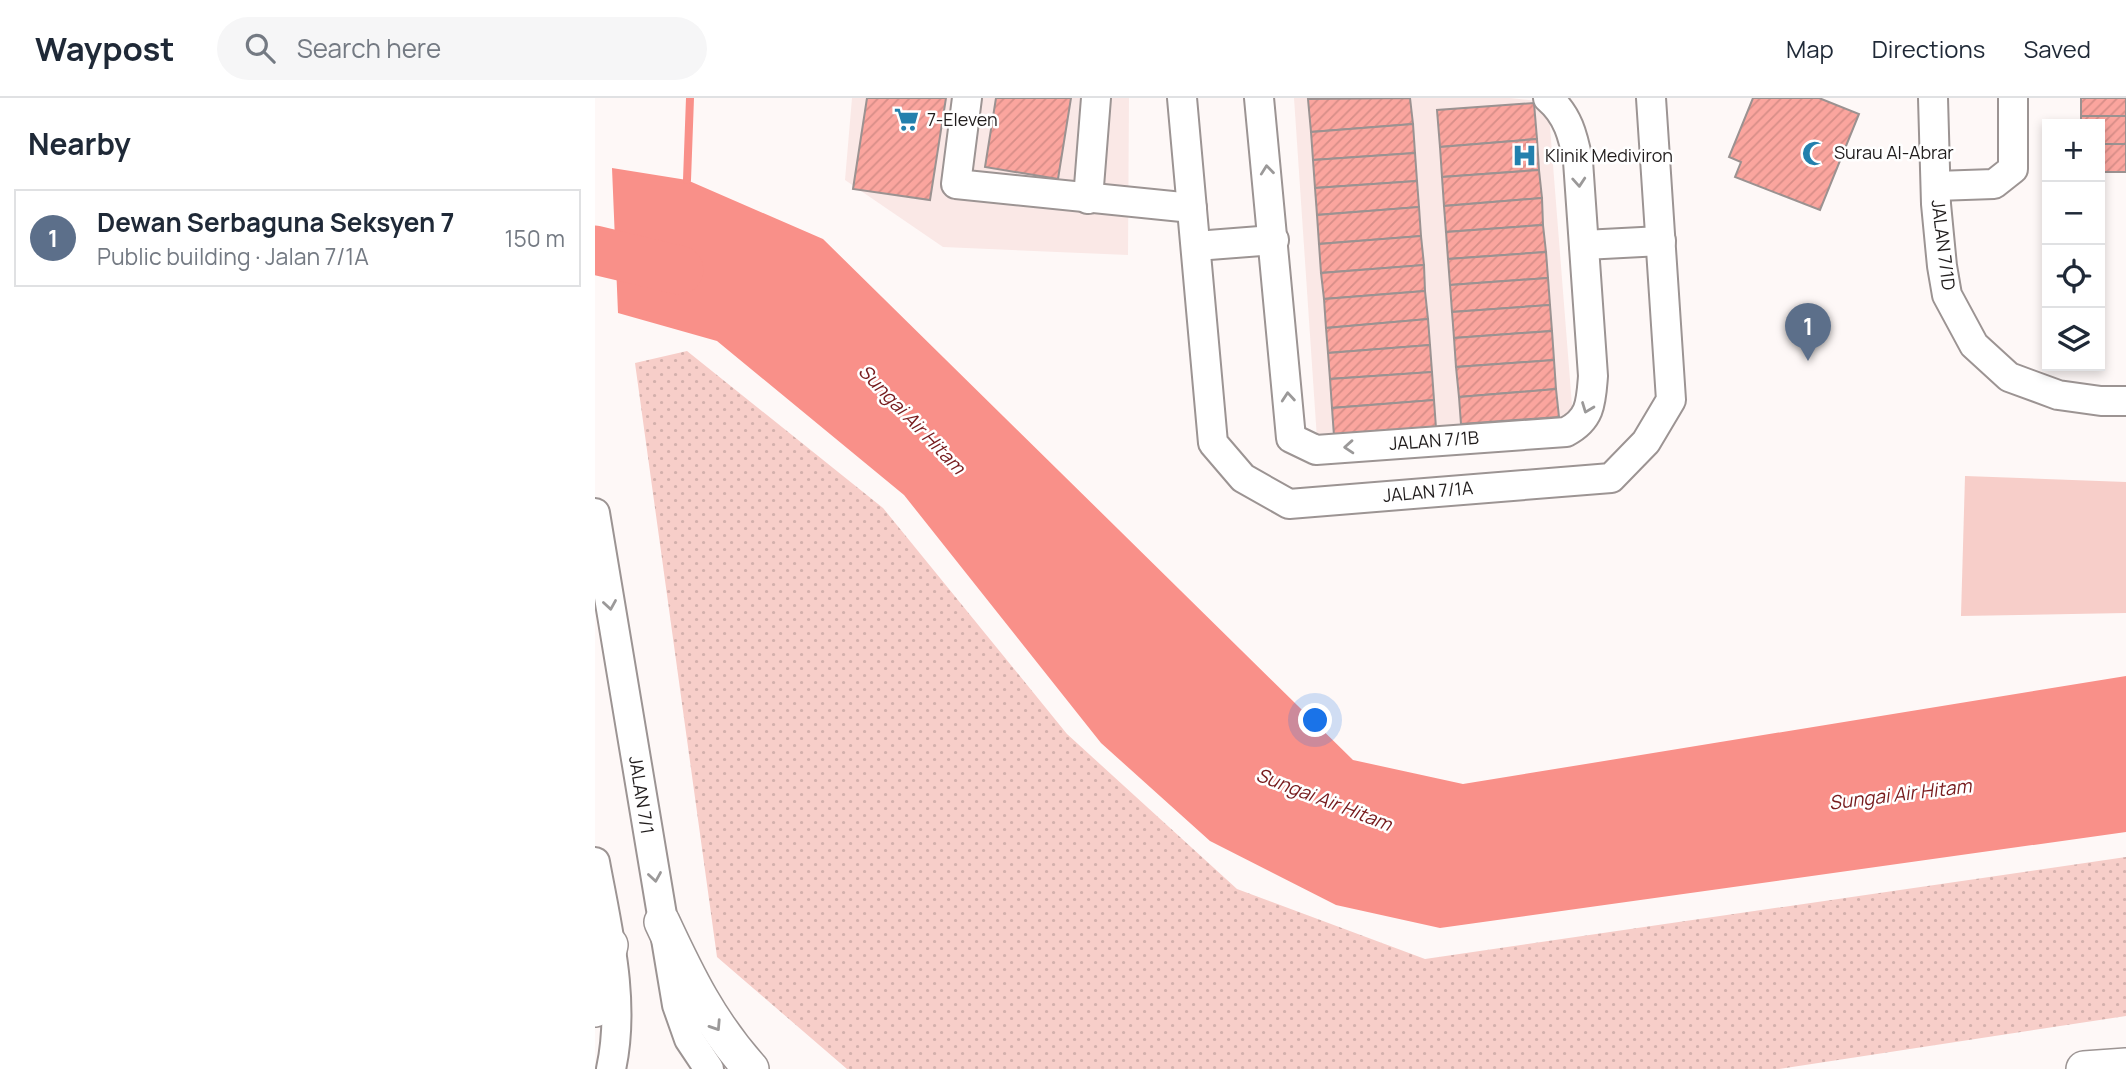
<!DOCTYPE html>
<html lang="en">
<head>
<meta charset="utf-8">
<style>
  body { margin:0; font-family:Manrope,sans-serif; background:#f6f6f7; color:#1f2937 }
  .controls { position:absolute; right:21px; top:21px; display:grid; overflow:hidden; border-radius:0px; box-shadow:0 4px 10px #0003 }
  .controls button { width:63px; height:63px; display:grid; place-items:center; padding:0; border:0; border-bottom:2px solid #e0e1e3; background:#fff; color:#1f2937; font:35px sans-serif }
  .you { position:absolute; left:721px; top:623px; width:24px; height:24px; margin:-18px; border:5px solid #fff; border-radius:50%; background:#1a73e8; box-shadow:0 0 0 10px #1a73e833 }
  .badge { display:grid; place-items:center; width:46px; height:46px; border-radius:50%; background:#2563eb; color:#fff; font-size:23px; font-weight:700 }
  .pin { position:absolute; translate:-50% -58px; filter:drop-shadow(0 2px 4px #0008) }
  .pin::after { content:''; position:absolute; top:37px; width:24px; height:21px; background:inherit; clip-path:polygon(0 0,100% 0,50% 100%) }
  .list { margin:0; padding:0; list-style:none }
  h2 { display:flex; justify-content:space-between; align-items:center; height:91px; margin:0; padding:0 28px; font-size:30px }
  h2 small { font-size:23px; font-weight:400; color:#747a83 }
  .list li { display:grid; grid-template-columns:46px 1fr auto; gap:21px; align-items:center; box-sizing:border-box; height:98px; margin:0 14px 14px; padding:0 14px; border:2px solid #e0e1e3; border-radius:0px }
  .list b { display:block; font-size:26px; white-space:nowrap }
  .list p { margin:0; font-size:23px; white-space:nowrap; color:#747a83 }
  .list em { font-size:23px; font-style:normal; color:#747a83 }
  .icon { flex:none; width:38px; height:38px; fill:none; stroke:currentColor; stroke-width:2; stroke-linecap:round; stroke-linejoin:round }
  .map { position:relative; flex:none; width:1531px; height:971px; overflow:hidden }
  header { display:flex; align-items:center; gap:42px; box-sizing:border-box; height:98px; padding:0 35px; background:#fff; border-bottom:2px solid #e0e1e3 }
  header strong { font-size:33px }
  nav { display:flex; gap:38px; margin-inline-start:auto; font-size:24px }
  .search { width:490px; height:63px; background:#f6f6f7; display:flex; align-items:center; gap:18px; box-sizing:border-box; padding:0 24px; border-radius:38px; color:#747a83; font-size:26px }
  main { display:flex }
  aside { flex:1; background:#fff }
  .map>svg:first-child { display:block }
  .built { fill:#fae8e6 }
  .grass { fill:url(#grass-dots) }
  .pitch { fill:#f7cec9 }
  .water { fill:#f99089 }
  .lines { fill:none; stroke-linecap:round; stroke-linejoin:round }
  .stream { stroke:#f99089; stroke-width:8 }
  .river { stroke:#f99089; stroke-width:49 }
  .building { fill:url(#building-hatch); stroke:#9b9291; stroke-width:2 }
  .minor-casing { stroke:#9c9493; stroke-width:32 }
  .major-casing { stroke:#9c9493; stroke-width:38 }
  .minor { stroke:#fff; stroke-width:28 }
  .major { stroke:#fff; stroke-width:35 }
  .oneway { stroke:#9b9999 }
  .labels { text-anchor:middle; stroke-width:5; stroke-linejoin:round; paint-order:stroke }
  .poi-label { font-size:18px; fill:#211d1d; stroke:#fff; text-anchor:start }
  .street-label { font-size:18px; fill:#211d1d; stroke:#fff }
  .water-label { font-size:19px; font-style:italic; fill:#771b1d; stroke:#fff }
</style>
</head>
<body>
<header>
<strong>Waypost</strong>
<div class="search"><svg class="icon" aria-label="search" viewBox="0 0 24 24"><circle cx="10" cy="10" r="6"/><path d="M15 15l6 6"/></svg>Search here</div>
<nav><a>Map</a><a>Directions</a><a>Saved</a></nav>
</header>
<main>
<aside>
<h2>Nearby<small></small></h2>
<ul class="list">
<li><span class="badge" style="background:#5c6f8a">1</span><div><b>Dewan Serbaguna Seksyen 7</b><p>Public building · Jalan 7/1A</p></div><em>150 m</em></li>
</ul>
</aside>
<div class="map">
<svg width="1531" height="971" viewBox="0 0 1531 971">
  <defs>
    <pattern id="grass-dots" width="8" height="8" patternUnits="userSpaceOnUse" patternTransform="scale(1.75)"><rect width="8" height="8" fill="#f7cec9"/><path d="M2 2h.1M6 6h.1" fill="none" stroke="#d3b0ac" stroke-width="1.8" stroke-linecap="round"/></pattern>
    <pattern id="building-hatch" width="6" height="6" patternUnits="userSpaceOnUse" patternTransform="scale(1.75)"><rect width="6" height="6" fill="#fba59e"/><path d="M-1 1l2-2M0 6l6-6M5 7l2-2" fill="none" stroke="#d78e88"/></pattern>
  </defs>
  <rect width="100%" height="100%" fill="#fef8f7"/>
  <g class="built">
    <path d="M257,0h277l-1,157 -185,-8 -98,-67z"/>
    <path d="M699,0h216l28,3 11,13 24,304 -256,21z"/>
  </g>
  <path class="grass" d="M92,253l196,157 184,226 170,155 188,70 701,-102v159l-347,53h-932l-130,-112 -82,-594z"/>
  <path class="pitch" d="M1370,378l161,6v131l-165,3z"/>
  <path class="water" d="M17,70l75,12 136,59 530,521 110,24 663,-108v156l-686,96 -104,-23 -126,-64 -109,-98 -197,-248 -187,-154 -99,-28z"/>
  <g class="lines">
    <path class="stream" d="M92,82l3,-82"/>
    <path class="river" d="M0,152l84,20"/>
  </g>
  <g class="building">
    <path d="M272,0h79l-16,102 -77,-11z"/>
    <path d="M401,0h75l-13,81 -73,-12z"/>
    <path d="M815,0l3,26 -102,8 -3,-33z"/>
    <path d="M1158,0h66l40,16 -39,96 -85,-33 6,-15 -12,-5z"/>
    <rect x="1486" y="0" width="45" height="18"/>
    <path d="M939,5l3,36 -97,8 -3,-37z"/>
    <path d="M1486,18h45v28h-26v-20h-19z"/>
    <path d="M818,26l2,29 -102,7 -2,-28z"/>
    <path d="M942,41l2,31 -97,7 -2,-30z"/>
    <rect x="1505" y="46" width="26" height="28"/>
    <path d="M820,55l2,28 -102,7 -2,-28z"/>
    <path d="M944,72l3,28 -98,8 -2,-29z"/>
    <path d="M822,83l2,26 -102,8 -2,-27z"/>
    <path d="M947,100l1,27 -97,7 -2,-26z"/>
    <path d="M824,109l2,29 -102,8 -2,-29z"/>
    <path d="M948,127l3,27 -98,7 -2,-27z"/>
    <path d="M826,138l3,29 -103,8 -2,-29z"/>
    <path d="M951,154l2,26 -98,7 -2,-26z"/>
    <path d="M829,167l1,26 -101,8 -3,-26z"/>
    <path d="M953,180l2,27 -98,7 -2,-27z"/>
    <path d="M830,193l3,28 -102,9 -2,-29z"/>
    <path d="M955,207l2,26 -98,7 -2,-26z"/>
    <path d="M833,221l2,26 -102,8 -2,-25z"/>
    <path d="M957,233l2,29 -98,7 -2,-29z"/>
    <path d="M835,247l2,27 -102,7 -2,-26z"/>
    <path d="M959,262l2,29 -97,8 -3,-30z"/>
    <path d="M837,274l2,28 -102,8 -2,-29z"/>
    <path d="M961,291l3,28 -98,7 -2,-27z"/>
    <path d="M839,302l2,28 -102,8 -2,-28z"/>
  </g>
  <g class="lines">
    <defs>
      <g id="minor">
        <path d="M372,0l-11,86 236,24"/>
        <path d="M587,0l31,345 30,35 46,26 322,-26 35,-36 25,-42 -20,-302"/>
        <path d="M664,0l32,340 25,12 250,-18c25,-13 25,-30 27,-56l-15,-215c-5,-25 -10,-46 -30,-63"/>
        <path d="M1338,0l3,106 6,62 5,29 27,50 35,32 49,18 43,6h25"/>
        <path d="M1341,88l58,-2 19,-15v-71"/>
        <path d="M493,101l8,-101"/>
        <path d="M989,147l77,-4"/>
        <path d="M601,148l78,-6"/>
        <path d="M0,415l82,492 12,34 20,30"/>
        <path d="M0,764c12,66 31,139 16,207"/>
      </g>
      <g id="major">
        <path d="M67,824c26,56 48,101 89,147"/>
        <path d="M0,911l15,-64"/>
        <path d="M1489,971l42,-3"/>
      </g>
    </defs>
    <use href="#minor" class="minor-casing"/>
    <use href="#major" class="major-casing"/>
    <use href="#minor" class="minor"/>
    <use href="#major" class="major"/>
  </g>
  <defs><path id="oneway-chevron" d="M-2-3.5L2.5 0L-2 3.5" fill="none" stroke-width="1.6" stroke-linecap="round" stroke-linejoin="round" transform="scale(1.75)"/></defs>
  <g class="oneway">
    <use href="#oneway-chevron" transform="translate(672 72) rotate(-96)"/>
    <use href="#oneway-chevron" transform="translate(984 84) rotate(86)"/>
    <use href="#oneway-chevron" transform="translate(693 299) rotate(-95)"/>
    <use href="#oneway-chevron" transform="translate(992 310) rotate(111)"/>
    <use href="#oneway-chevron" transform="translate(754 349) rotate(176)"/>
    <use href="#oneway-chevron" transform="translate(15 507) rotate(81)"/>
    <use href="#oneway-chevron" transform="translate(60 779) rotate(81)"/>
    <use href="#oneway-chevron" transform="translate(121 928) rotate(57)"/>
  </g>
  <defs>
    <symbol id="supermarket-bare" viewBox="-9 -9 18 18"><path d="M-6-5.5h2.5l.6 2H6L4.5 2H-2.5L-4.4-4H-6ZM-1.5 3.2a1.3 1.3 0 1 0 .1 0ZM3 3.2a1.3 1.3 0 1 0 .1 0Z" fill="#2380ad" stroke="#fff" stroke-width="2.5" paint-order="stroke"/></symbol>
    <symbol id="mosque-bare" viewBox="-9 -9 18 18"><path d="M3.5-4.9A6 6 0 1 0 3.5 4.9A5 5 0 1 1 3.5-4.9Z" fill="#2380ad" stroke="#fff" stroke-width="2.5" paint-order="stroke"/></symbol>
    <symbol id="hospital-bare" viewBox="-9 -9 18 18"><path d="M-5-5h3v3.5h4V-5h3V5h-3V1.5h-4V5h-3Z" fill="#2380ad" stroke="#fff" stroke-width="2.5" paint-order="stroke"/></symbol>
  </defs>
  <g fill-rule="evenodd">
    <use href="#supermarket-bare" x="294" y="4" width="35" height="35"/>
    <use href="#mosque-bare" x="1202" y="38" width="35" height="35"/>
    <use href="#hospital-bare" x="912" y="40" width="35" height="35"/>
  </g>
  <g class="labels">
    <g class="poi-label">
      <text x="332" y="28">7-Eleven</text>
      <text x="1239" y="61">Surau Al-Abrar</text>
      <text x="950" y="64">Klinik Mediviron</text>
    </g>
    <g class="street-label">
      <text transform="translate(1348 147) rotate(83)" y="6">JALAN 7/1D</text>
      <text transform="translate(839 343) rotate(-4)" y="6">JALAN 7/1B</text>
      <text transform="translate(833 394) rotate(-5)" y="6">JALAN 7/1A</text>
      <text transform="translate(46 697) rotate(81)" y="6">JALAN 7/1</text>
    </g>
    <g class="water-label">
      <text transform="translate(317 321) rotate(46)" y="7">Sungai Air Hitam</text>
      <text transform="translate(1305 696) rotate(-7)" y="7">Sungai Air Hitam</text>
      <text transform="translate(729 701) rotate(21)" y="7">Sungai Air Hitam</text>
    </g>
  </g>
</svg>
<div class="controls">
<button>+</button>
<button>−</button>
<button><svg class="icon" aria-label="locate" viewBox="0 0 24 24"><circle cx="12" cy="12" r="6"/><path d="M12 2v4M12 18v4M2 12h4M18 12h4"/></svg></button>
<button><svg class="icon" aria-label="layers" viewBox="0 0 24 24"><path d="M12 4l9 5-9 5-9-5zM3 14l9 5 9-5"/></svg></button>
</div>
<div class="you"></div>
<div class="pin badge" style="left:1213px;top:263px;background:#5c6f8a">1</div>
</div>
</main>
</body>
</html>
